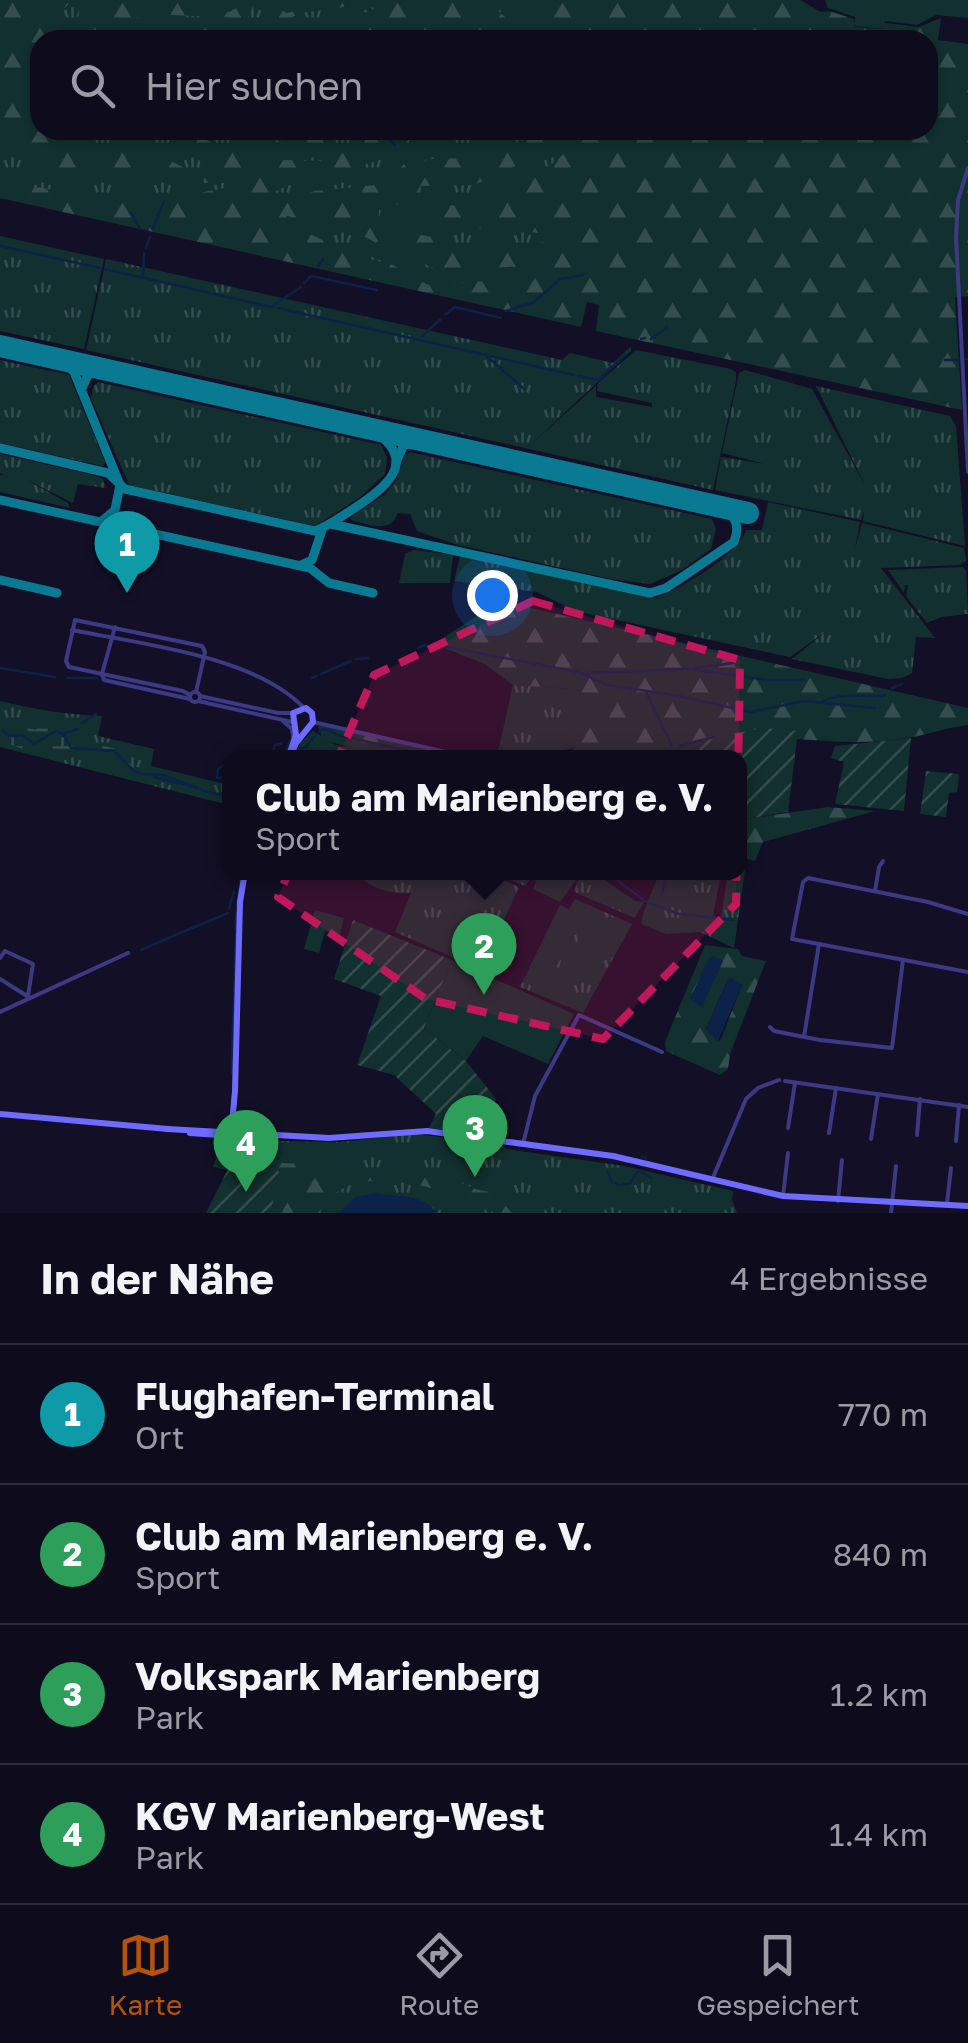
<!DOCTYPE html>
<html lang="de">
<head>
<meta charset="utf-8">
<style>
  body { margin:0; font-family:"Golos Text",sans-serif; background:#1c1929; color:#f1f3f6 }
  .you { position:absolute; left:492px; top:595px; width:35px; height:35px; margin:-25px; border:8px solid #fff; border-radius:50%; background:#1a73e8; box-shadow:0 0 0 15px #1a73e833 }
  .badge { display:grid; place-items:center; width:65px; height:65px; border-radius:50%; background:#b45309; color:#fff; font-size:32px; font-weight:700 }
  .pin { position:absolute; translate:-50% -82px; filter:drop-shadow(0 2px 5px #0008) }
  .pin::after { content:''; position:absolute; top:52px; width:35px; height:30px; background:inherit; clip-path:polygon(0 0,100% 0,50% 100%) }
  .popup { position:absolute; left:222px; top:750px; width:525px; height:130px; box-sizing:border-box; display:grid; place-content:center; border-radius:20px; background:#0e0b1c; filter:drop-shadow(0 2px 8px #0005); font-size:32px; white-space:nowrap; color:#9b9ba3 }
  .popup b { font-size:38px; color:#f1f3f6 }
  .popup::after { content:''; position:absolute; left:50%; top:100%; margin-left:-20px; border:20px solid transparent; border-top-color:#0e0b1c }
  .list { margin:0; padding:0; list-style:none }
  h2 { display:flex; justify-content:space-between; align-items:center; height:130px; margin:0; padding:0 40px; font-size:42px }
  h2 small { font-size:32px; font-weight:400; color:#9b9ba3 }
  .list li { display:grid; grid-template-columns:65px 1fr auto; gap:30px; align-items:center; box-sizing:border-box; height:140px; padding:0 40px; border-top:2px solid #2e2b3b }
  .list b { display:block; font-size:38px; white-space:nowrap }
  .list p { margin:0; font-size:32px; white-space:nowrap; color:#9b9ba3 }
  .list em { font-size:32px; font-style:normal; color:#9b9ba3 }
  .icon { flex:none; width:55px; height:55px; fill:none; stroke:currentColor; stroke-width:2; stroke-linecap:round; stroke-linejoin:round }
  .map { position:relative; flex:none; width:968px; height:1213px; overflow:hidden }
  .search { position:absolute; background:#0e0b1c; box-shadow:0 2px 8px #0004; left:30px; right:30px; top:30px; height:110px; display:flex; align-items:center; gap:25px; box-sizing:border-box; padding:0 35px; border-radius:30px; color:#9b9ba3; font-size:38px }
  .sheet { height:690px; background:#0e0b1c }
  nav { display:flex; justify-content:space-around; align-items:center; box-sizing:border-box; height:140px; border-top:2px solid #2e2b3b; background:#0e0b1c; font-size:28px; color:#9b9ba3 }
  nav a { display:grid; justify-items:center; gap:5px }
  nav .on { color:#b45309 }
  .map>svg:first-child { display:block }
  .grass { fill:url(#grass-tufts) }
  .forest { fill:url(#forest-firs); fill-rule:evenodd }
  .wetland { fill:url(#wetland-marsh) }
  .garden { fill:url(#garden-furrows) }
  .pitch { fill:#12302f }
  .water { fill:#0c2248 }
  .lines { fill:none; stroke-linecap:round; stroke-linejoin:round }
  .stream { stroke:#0c2248; stroke-width:2.5 }
  .taxiway { stroke:#0a7a92; stroke-width:9 }
  .runway { stroke:#0a7a92; stroke-width:22 }
  .street { stroke:#3d3a85; stroke-width:4 }
  .secondary { stroke:#6f6bff; stroke-width:6 }
  .marked { fill:#c2185b; fill-opacity:0.2; stroke:#c2185b; stroke-width:8; stroke-dasharray:20 12; stroke-linejoin:round }
</style>
</head>
<body>
<div class="map">
<svg width="968" height="1213" viewBox="0 0 968 1213">
  <defs>
    <pattern id="grass-tufts" width="24" height="20" patternUnits="userSpaceOnUse" patternTransform="scale(2.5)"><rect width="24" height="20" fill="#12302f"/><path d="M3 7l-1-3M5 7V3M7 7l1-3M15 17l-1-3M17 17v-4M19 17l1-3" fill="none" stroke="#344d4e"/></pattern>
    <pattern id="forest-firs" width="22" height="20" patternUnits="userSpaceOnUse" patternTransform="scale(2.5)"><rect width="22" height="20" fill="#12302f"/><path d="M5 1l3.5 6h-7zM16 11l3.5 6h-7z" fill="#344d4e"/></pattern>
    <pattern id="wetland-marsh" width="20" height="14" patternUnits="userSpaceOnUse" patternTransform="scale(2.5)"><rect width="20" height="14" fill="#12302f"/><path d="M1 5h8M5 5V1M11 12h8M15 12V8" fill="none" stroke="#344d4e"/></pattern>
    <pattern id="garden-furrows" width="10" height="10" patternUnits="userSpaceOnUse" patternTransform="scale(2.5)"><rect width="10" height="10" fill="#12302f"/><path d="M-1 1l2-2M0 10L10 0M9 11l2-2" fill="none" stroke="#344d4e"/></pattern>
  </defs>
  <rect width="100%" height="100%" fill="#130f26"/>
  <g class="grass">
    <path d="M64,0h468l32,40h-524v90h552l-3,136 -131,32 -458,-102v-132z"/>
    <path d="M0,236l104,23 -20,90 -84,-18z"/>
    <path d="M106,259l456,101 8,-7 43,10 18,-17v5l-103,96 68,-61v11l56,10v-4l-55,-12 1,-8 38,-33 95,19 5,3v9l-23,109 -627,-140z"/>
    <path d="M0,360l69,15 36,87 -2,4 -103,-23z"/>
    <path d="M745,370l67,19 54,98 -50,-101 134,30 6,10 9,120 -102,-25 1,-10 -3,9 -146,-30 6,-33 44,7 -43,-11 17,-80z"/>
    <path d="M98,382l283,63 6,12 -2,17 -27,25 -43,27 -186,-41 -38,-87 2,-11z"/>
    <path d="M410,452l302,67 4,10 -5,20 -29,21 -32,14 -39,-5 -153,-34 -41,-14 -7,-17 -12,-1c-8,21 -29,12 -47,7l1,-4 34,-22 10,-13 8,-25z"/>
    <path d="M0,454l92,21 11,4 3,9 -28,-4 -5,19 -48,-24 43,24 2,5 -70,-16v-17h5l-5,-2z"/>
    <path d="M768,502l92,20 -5,27 7,-26 102,25 2,12 -6,5 -79,3 54,70 -19,-1 -4,36 -10,5 -14,1 -96,-20 36,-29 -38,27 -215,-46 -38,-19 -83,-11 6,-25 196,42c26,-9 84,-45 90,-68h16z"/>
    <path d="M414,550l39,5 -3,28h-51l6,-29z"/>
    <path d="M963,567l3,4 2,43 -27,3 -14,6 -21,-27 2,-11h-3l-1,8 -16,-23z"/>
    <path d="M513,685l61,4v59c-24,4 -51,19 -76,4z"/>
    <path d="M0,701c34,8 67,14 102,15l-4,20 56,13 -3,17 78,19v20l-229,-58z"/>
    <path d="M313,731l23,14 18,3 -4,9 -57,1 7,-15z"/>
    <path d="M739,861l7,2 -12,85 -34,-16 -34,2 -25,-10c3,-17 12,-33 18,-51h62l-8,43 8,2 7,-45 11,-1z"/>
    <path d="M357,873h130l32,14 -17,37 -11,-4 -21,45 -75,-33 16,-39c-17,2 -44,-5 -54,-20z"/>
    <path d="M495,873h100l40,28 9,1 -9,16 -61,-26 5,-16 -19,26 -27,-13 3,-8 -6,-2 -5,7z"/>
    <path d="M575,899l57,25 -49,89 -63,-26 40,-82 9,4z"/>
    <path d="M414,1134l86,10 7,5 117,17 109,25 -1,9 5,13h-466l8,-42 -46,-10 -5,9 -15,-3 10,-27 118,2z"/>
  </g>
  <g class="forest">
    <path d="M0,0h184l45,12 11,-6 2,-6h10l1,6 -7,15 21,1 2,-11 -12,-4 7,-7 12,4 2,-4h5l-2,9 5,4 6,-1 7,-12h60l-19,8 -34,4 -80,28h-82l35,-5 21,1 4,-9 36,-2v-7c-44,1 -112,-16 -144,22h-36l19,-25 -1,-7 -8,-5 -13,12 -29,46 -28,28z"/>
    <path d="M393,0h94l42,40h-60l-14,-13 -4,4 5,9h-152l22,-3 14,-13z"/>
    <path d="M514,0h286l21,12 8,-1 25,8 1,8 28,2 2,-6 34,4 22,-9 -3,22 30,4v252l-13,1 7,113 -366,-79 3,-26 -12,-3 -6,25 -581,-129v-18c53,8 110,28 164,20 21,-3 41,-9 62,-12l-1,-5h-21l-4,-22 -13,-22 -32,-6 -29,6 -36,-1 -1,-3 6,-5h96l19,12 29,12 39,6 51,1v-7l-26,-3 -27,-11 -44,-10c44,0 84,0 121,25l13,-3 -2,-11 -29,-11h593v-90h-380l-9,-22zM524,133l1,7 -35,9 -22,10 -30,-1 -34,6 -11,13 -17,8 -62,6 -36,16 -11,-6 4,-8 49,-21 12,2 45,-13 32,-21 24,-4 13,3zM555,137h11l4,11 -14,13 -43,25c-11,33 -67,18 -93,14l1,-14 53,-1 60,-28zM379,195l17,10 4,-3 12,2 -2,5c49,32 108,12 161,32l-3,3 -18,-3 -82,13 -20,-6 -12,-10 -56,-12 -2,-23 -6,-4zM287,216c27,6 69,13 89,27l7,-5c26,18 61,42 93,36 17,-3 29,-10 46,-6l3,8 -12,7 -46,-2 -24,8 -17,-5 -33,-19 -42,-11 -66,-32z"/>
    <path d="M40,81v49h30l-7,12 5,6c45,5 99,-2 133,33l-11,4 -13,-1 -6,-6 -38,-6 -17,5 -63,-3 -35,-21 -18,-4v-38l26,-16z"/>
    <path d="M497,603l12,5 9,-3 450,103v17c-21,2 -40,10 -61,13 -37,6 -72,4 -110,1l1,-8 -103,9 -4,17h-134l17,-8v-60l-61,-4 -28,-21 -46,-18 7,-10z"/>
    <path d="M318,726h5l140,31h-113l3,-9 -30,-8z"/>
    <path d="M828,807l47,4 -112,31 -8,19 -16,-4v-37z"/>
    <path d="M705,945l33,4 4,7 24,5 -36,93 -2,15 -8,6 -54,-24 -1,-9zM728,979l14,6 -21,54 -3,2 -12,-12z"/>
    <path d="M295,1142h12l21,9 -2,31c41,-20 71,-13 115,-4l5,-2 29,13 19,4 18,20h-18c-10,-10 -22,-11 -35,-16 -44,-16 -114,-33 -141,16h-47l8,-42 -47,-10 2,-3c9,0 19,-1 28,0 17,2 30,13 42,-3h-11z"/>
  </g>
  <path class="wetland" d="M55,720l21,7 11,20 18,-1 18,5 10,18 4,-2 19,8 -4,5 -21,-4 -37,-23 -57,1 -34,-12 -2,-10c10,-10 21,-7 34,-2z"/>
  <g class="garden">
    <path d="M765,728l33,3 -10,81 -49,8v-62l-48,-1 4,-17z"/>
    <path d="M911,738l-7,73 -69,-7 9,-42 -13,-4 4,-12z"/>
    <path d="M926,771l33,3 -2,18 -8,1 -3,24 -26,-3z"/>
    <path d="M353,920l99,40 -28,68 42,33 30,38 -16,23 -21,-13 -16,21 -14,-2 7,-14 -42,-39 -37,-10 24,-69 -47,-17z"/>
    <path d="M232,1161l47,10 -8,42h-65z"/>
  </g>
  <g class="pitch">
    <path d="M825,0h143v18l-32,-3 -19,10 -32,-4 -1,8 -30,-3 1,-9 -27,-9z"/>
    <path d="M575,900l11,5 -3,11 -38,72 -20,-11 35,-71 10,4z"/>
    <path d="M315,910l29,8 -4,16 -15,-3 -6,22 -15,-4z"/>
    <path d="M585,926l29,15 -21,41 -29,-15z"/>
    <path d="M452,960l122,54 -26,50 -65,-28 -17,25 -42,-33z"/>
  </g>
  <g class="water">
    <path d="M713,955l10,6 -21,46 -12,-8 18,-40z"/>
    <path d="M732,978l10,7 -24,56 -12,-11 22,-51z"/>
    <path d="M376,1193c22,5 47,0 61,20h-98l16,-16z"/>
  </g>
  <g class="lines">
    <g class="stream">
      <path d="M356,130l8,10"/>
      <path d="M379,130l16,15"/>
      <path d="M131,212l9,17"/>
      <path d="M153,228l11,-27"/>
      <path d="M0,246l100,22"/>
      <path d="M146,248l4,-11"/>
      <path d="M318,266l5,-7"/>
      <path d="M105,269l166,38 30,-20"/>
      <path d="M143,276l1,-23"/>
      <path d="M304,283l7,-7 66,14"/>
      <path d="M278,308l296,67"/>
      <path d="M506,311l28,-9 26,-23 23,-4"/>
      <path d="M446,314l9,-7 46,11"/>
      <path d="M422,336l19,-17"/>
      <path d="M641,339l4,-1"/>
      <path d="M651,339l16,-11"/>
      <path d="M488,357l36,32"/>
      <path d="M965,359h3"/>
      <path d="M945,360h12"/>
      <path d="M578,376l20,4 27,-25"/>
      <path d="M437,645l141,27"/>
      <path d="M418,648l7,-3"/>
      <path d="M356,659l12,-1"/>
      <path d="M0,668l55,9"/>
      <path d="M696,670l71,10h37"/>
      <path d="M581,673l26,12 67,10 77,17 53,-11 71,7"/>
      <path d="M586,673l103,-4 44,-6"/>
      <path d="M321,674l30,-13"/>
      <path d="M67,678h30"/>
      <path d="M312,678l5,-2"/>
      <path d="M892,688l10,-4"/>
      <path d="M646,692l26,53"/>
      <path d="M823,701c19,-9 41,-3 62,-6"/>
      <path d="M82,723l14,-9"/>
      <path d="M2,730l7,6 13,-1 12,9 22,-13 8,4 7,13 43,3 20,20 8,3 21,1 44,17 20,4 2,-3"/>
      <path d="M319,731l6,-2 13,6 101,23"/>
      <path d="M62,734l16,-5"/>
      <path d="M679,746l35,-9"/>
      <path d="M300,748h5l11,-14"/>
      <path d="M501,748l3,10"/>
      <path d="M271,758l4,-13 6,-1"/>
      <path d="M283,758l7,-18"/>
      <path d="M294,758l7,-10"/>
      <path d="M224,765l-6,4 -1,9h12"/>
      <path d="M154,777l23,6"/>
      <path d="M177,782l19,5"/>
      <path d="M606,872l39,29"/>
      <path d="M662,894l6,-22"/>
      <path d="M647,902l32,12 54,6"/>
      <path d="M237,906l5,-34"/>
      <path d="M229,908l5,-16"/>
      <path d="M236,931v-18"/>
      <path d="M173,936l55,-23"/>
      <path d="M141,950l30,-13"/>
      <path d="M234,992l2,-58"/>
      <path d="M232,1055l2,-61"/>
      <path d="M232,1073v-16"/>
      <path d="M642,1156l4,2"/>
      <path d="M608,1172l4,10"/>
      <path d="M615,1183l3,2"/>
      <path d="M620,1185l9,-1 10,-14 12,8"/>
    </g>
    <g class="taxiway">
      <path d="M62,360l12,12 46,113 -5,25 -13,11"/>
      <path d="M82,388l6,-13 14,-6"/>
      <path d="M0,448l108,25 17,16 190,42c13,-5 24,-13 35,-20 33,-21 74,-50 20,-82"/>
      <path d="M396,462l8,-17 21,-4"/>
      <path d="M0,500l310,68 19,15 44,10"/>
      <path d="M331,524l319,69 16,-5 68,-46c8,-20 -2,-31 -21,-37"/>
      <path d="M301,565l11,-5 10,-30"/>
      <path d="M0,580l57,13"/>
    </g>
    <path class="runway" d="M0,346l748,167"/>
    <g class="street">
      <path d="M968,168l-10,32 -2,37 12,235"/>
      <path d="M72,630c69,14 183,26 232,78"/>
      <path d="M102,674l2,6 86,19"/>
      <path d="M102,674l13,-47"/>
      <circle cx="195" cy="697" r="5"/>
      <path d="M190,695l-7,-4 -114,-24 -3,-6 9,-41 127,26 3,6 -9,40"/>
      <path d="M200,696l78,17h15"/>
      <path d="M198,701l94,21"/>
      <path d="M283,721l9,8 1,8"/>
      <path d="M313,722l159,36"/>
      <path d="M875,891l4,-24 4,-6"/>
      <path d="M968,914l-40,-12 -120,-24 -5,4 -11,57 176,33"/>
      <path d="M0,958l5,-7 28,13 -5,32"/>
      <path d="M0,979l27,17"/>
      <path d="M0,1012l128,-59"/>
      <path d="M770,1027l4,4 46,9 72,8 11,-88"/>
      <path d="M804,1037l15,-93"/>
      <path d="M785,1081l183,26"/>
      <path d="M788,1128l7,-45"/>
      <path d="M829,1133l7,-45"/>
      <path d="M917,1135l3,-36"/>
      <path d="M871,1139l7,-45"/>
      <path d="M956,1141l3,-36"/>
      <path d="M523,1144l12,-48 44,-81 83,37"/>
      <path d="M712,1180l34,-81 12,-11 21,-8"/>
      <path d="M783,1196l5,-43"/>
      <path d="M838,1201l4,-41"/>
      <path d="M947,1203l4,-35"/>
      <path d="M891,1213l5,-47"/>
    </g>
    <g class="secondary">
      <path d="M288,758l8,-23 -3,-22 13,-5 6,5 1,9 -17,21 -6,15"/>
      <path d="M0,1114l168,15"/>
      <path d="M167,1129l162,9 98,-7 186,25 170,40 185,10"/>
      <path d="M190,1133l82,6"/>
      <path d="M231,1135l4,-44 5,-189 5,-30"/>
    </g>
  </g>
  <path class="marked" d="M533,601l207,59 -4,244 -133,135 -177,-40 -148,-102 96,-222z"/>
</svg>
<div class="you"></div>
<div class="pin badge" style="left:127px;top:593px;background:#0f9aa8">1</div>
<div class="pin badge" style="left:484px;top:995px;background:#2e9e5b">2</div>
<div class="popup"><b>Club am Marienberg e. V.</b>Sport</div>
<div class="pin badge" style="left:475px;top:1177px;background:#2e9e5b">3</div>
<div class="pin badge" style="left:246px;top:1192px;background:#2e9e5b">4</div>
<div class="search"><svg class="icon" aria-label="search" viewBox="0 0 24 24"><circle cx="10" cy="10" r="6"/><path d="M15 15l6 6"/></svg>Hier suchen</div>
</div>
<section class="sheet">
<h2>In der Nähe<small>4 Ergebnisse</small></h2>
<ul class="list">
<li><span class="badge" style="background:#0f9aa8">1</span><div><b>Flughafen-Terminal</b><p>Ort</p></div><em>770 m</em></li>
<li><span class="badge" style="background:#2e9e5b">2</span><div><b>Club am Marienberg e. V.</b><p>Sport</p></div><em>840 m</em></li>
<li><span class="badge" style="background:#2e9e5b">3</span><div><b>Volkspark Marienberg</b><p>Park</p></div><em>1.2 km</em></li>
<li><span class="badge" style="background:#2e9e5b">4</span><div><b>KGV Marienberg-West</b><p>Park</p></div><em>1.4 km</em></li>
</ul>
</section>
<nav>
<a class="on"><svg class="icon" aria-label="map" viewBox="0 0 24 24"><path d="M3 6l6-2 6 2 6-2v14l-6 2-6-2-6 2zM9 4v14M15 6v14"/></svg>Karte</a>
<a><svg class="icon" aria-label="directions" viewBox="0 0 24 24"><path d="M12 3l9 9-9 9-9-9zM9 14v-3h6M13 9l2 2-2 2"/></svg>Route</a>
<a><svg class="icon" aria-label="saved" viewBox="0 0 24 24"><path d="M7 4h10v16l-5-4-5 4z"/></svg>Gespeichert</a>
</nav>
</body>
</html>
